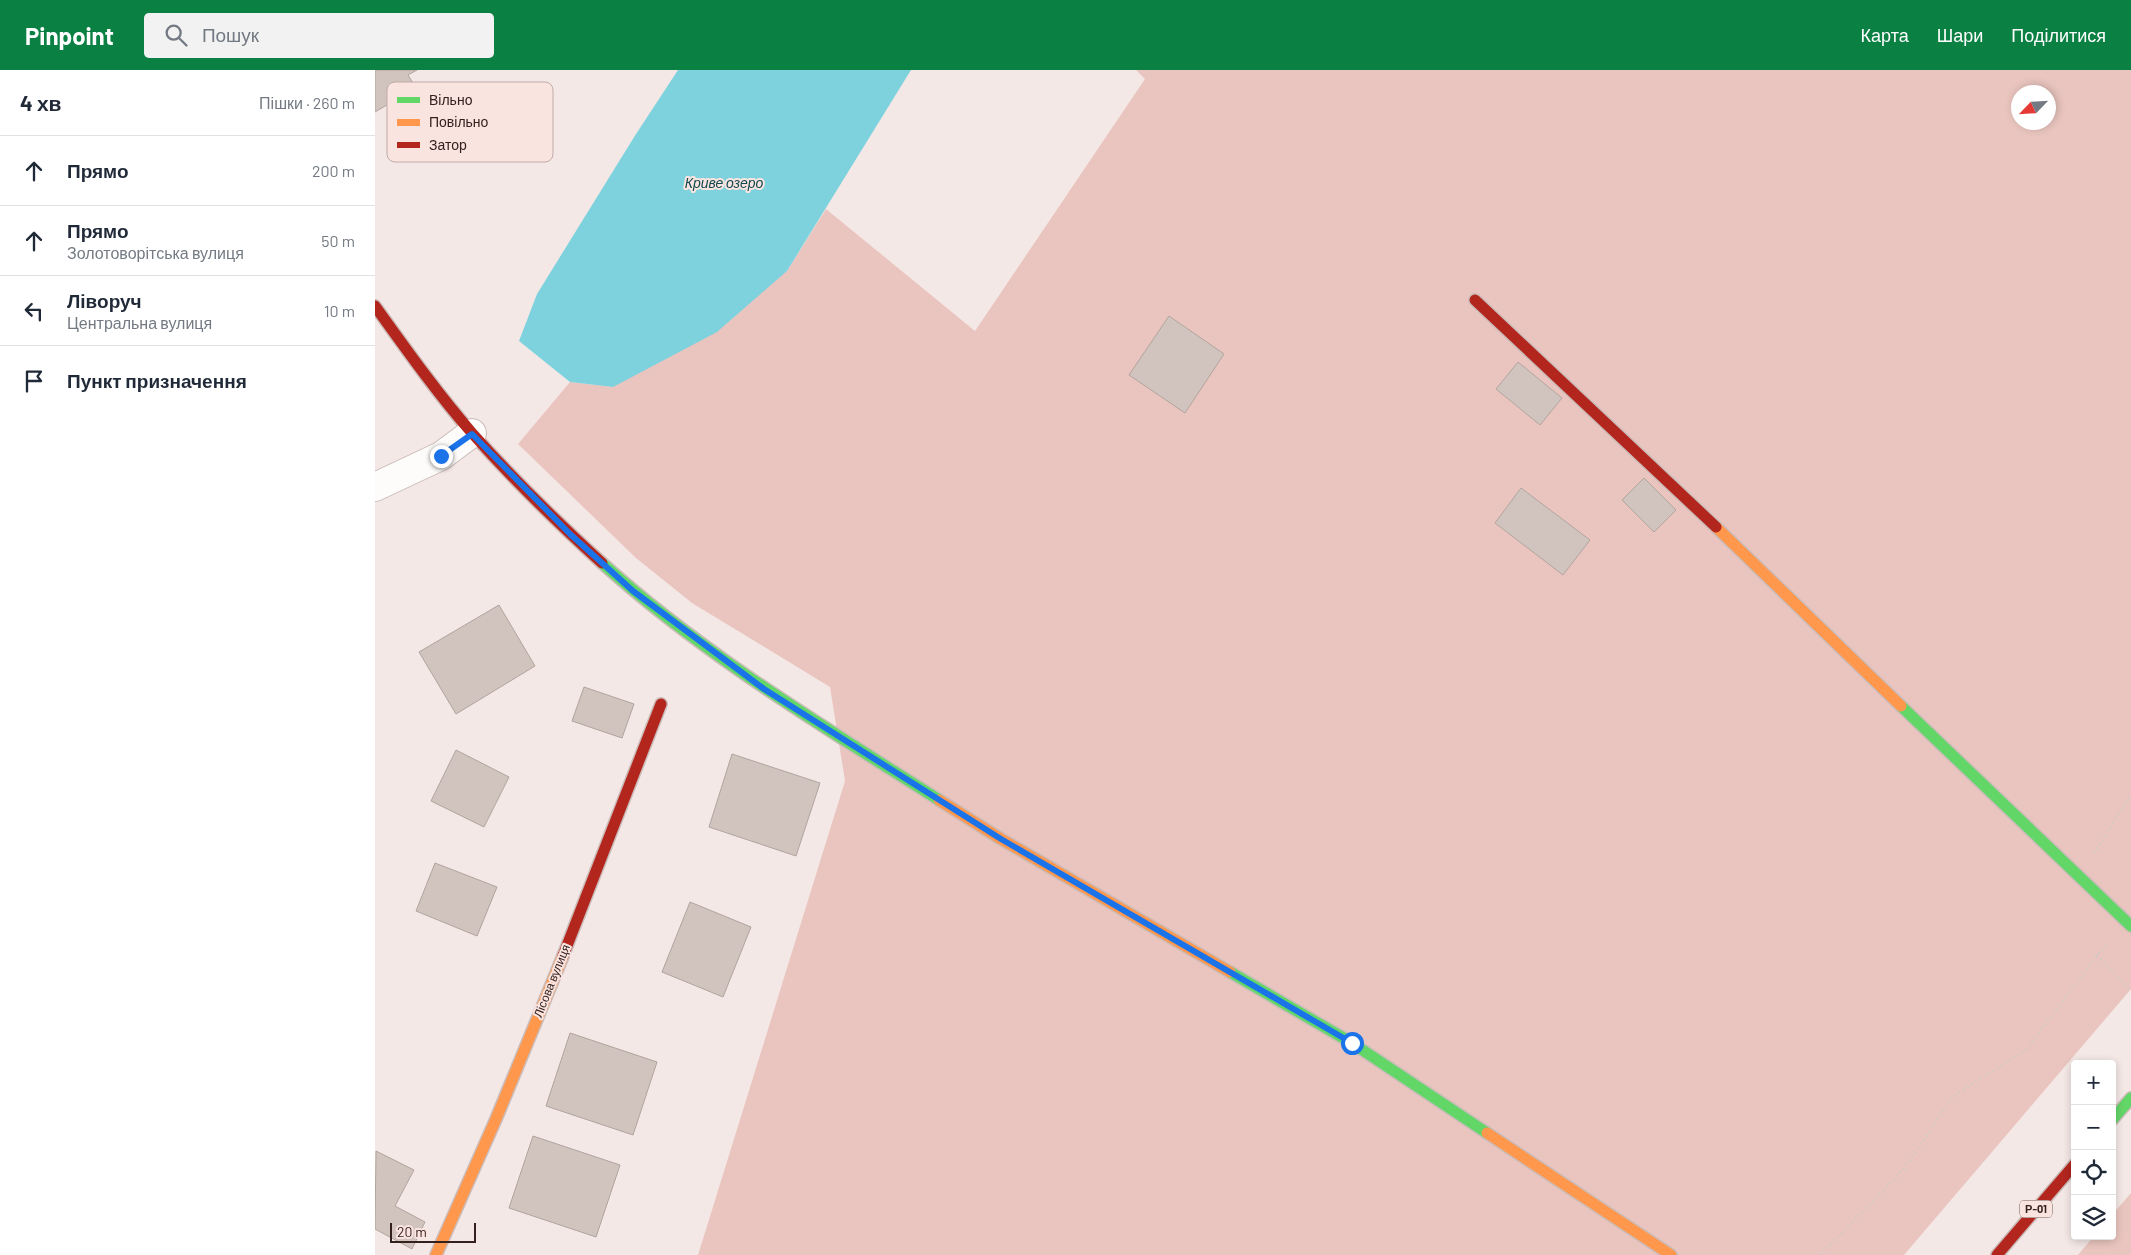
<!DOCTYPE html>
<html lang="uk">
<head>
<meta charset="utf-8">
<style>
  body { margin:0; font-family:Barlow,sans-serif; background:#f2f2f3; color:#1f2937 }
  .controls { position:absolute; right:15px; bottom:15px; display:grid; overflow:hidden; border-radius:5px; box-shadow:0 2px 8px #0003 }
  .controls button { width:45px; height:45px; display:grid; place-items:center; padding:0; border:0; border-bottom:1px solid #e0e1e3; background:#fff; color:#1f2937; font:25px sans-serif }
  .compass { position:absolute; left:1636px; top:15px; width:45px; height:45px; border-radius:50%; background:#fff; box-shadow:0 2px 8px #0003; rotate:245deg }
  .scale { position:absolute; left:15px; bottom:12px; width:86px; box-sizing:border-box; padding-left:5px; border:2px solid #34211d; border-top:0; font-size:14px; line-height:18px; white-space:nowrap; color:#34211d; -webkit-text-stroke:4px #fae4e0; paint-order:stroke }
  .stop { position:absolute; width:15px; height:15px; margin:-11px; border:4px solid #1a73e8; border-radius:50%; background:#fff }
  .stop.end { background:#1a73e8; border-color:#fff; box-shadow:0 1px 5px #0008 }
  .list { margin:0; padding:0; list-style:none }
  h2 { display:flex; justify-content:space-between; align-items:center; height:65px; margin:0; padding:0 20px; font-size:21px }
  h2 small { font-size:16px; font-weight:400; color:#747a83 }
  .list li { display:grid; grid-template-columns:32px 1fr auto; gap:15px; align-items:center; box-sizing:border-box; height:70px; padding:0 20px; border-top:1px solid #e0e1e3 }
  .list b { display:block; font-size:19px; white-space:nowrap }
  .list p { margin:0; font-size:16px; white-space:nowrap; color:#747a83 }
  .list em { font-size:16px; font-style:normal; color:#747a83 }
  .icon { flex:none; width:28px; height:28px; fill:none; stroke:currentColor; stroke-width:2; stroke-linecap:round; stroke-linejoin:round }
  .map { position:relative; flex:none; width:1756px; height:1185px; overflow:hidden }
  header { display:flex; align-items:center; gap:30px; box-sizing:border-box; height:70px; padding:0 25px; background:#0b8043; color:#fff }
  header strong { font-size:24px }
  nav { display:flex; gap:28px; margin-inline-start:auto; font-size:18px }
  .search { width:350px; height:45px; background:#f2f2f3; display:flex; align-items:center; gap:12px; box-sizing:border-box; padding:0 18px; border-radius:5px; color:#747a83; font-size:19px }
  main { display:flex }
  aside { flex:1; background:#fff }
  .map>svg:first-child { display:block }
  .green { fill:#eac5bf; fill-rule:evenodd }
  .water { fill:#7dd2de }
  .building { fill:#d1c3be; stroke:#b1a49e }
  .lines { fill:none; stroke-linecap:round; stroke-linejoin:round }
  .street-casing { stroke:#cbbcb9; stroke-width:30 }
  .fast-casing { stroke:#cbbcb9; stroke-width:14 }
  .slow-casing { stroke:#cbbcb9; stroke-width:14 }
  .jam-casing { stroke:#cbbcb9; stroke-width:14 }
  .path { stroke:#cfc8c7; stroke-width:3; stroke-dasharray:1 4; stroke-linecap:butt }
  .street { stroke:#fdfcfb; stroke-width:28 }
  .fast { stroke:#63d668; stroke-width:11 }
  .slow { stroke:#ff974d; stroke-width:11 }
  .jam { stroke:#b3261e; stroke-width:11 }
  .route { stroke:#1a73e8; stroke-width:6 }
  .labels { text-anchor:middle; stroke-width:4; stroke-linejoin:round; paint-order:stroke }
  .shield { fill:#fae4e0; stroke:#6f5c58; stroke-width:1 }
  .shield-label { font-size:11px; font-weight:bold; fill:#34211d }
  .street-label { font-size:12px; fill:#34211d; stroke:#fae4e0 }
  .water-label { font-size:14px; font-style:italic; fill:#124951; stroke:#fae4e0 }
  .key { fill:#fae4e0; stroke:#bfaaa6; stroke-width:1 }
  .key-label { font-size:14px; fill:#34211d }
</style>
</head>
<body>
<header>
<strong>Pinpoint</strong>
<div class="search"><svg class="icon" aria-label="search" viewBox="0 0 24 24"><circle cx="10" cy="10" r="6"/><path d="M15 15l6 6"/></svg>Пошук</div>
<nav><a>Карта</a><a>Шари</a><a>Поділитися</a></nav>
</header>
<main>
<aside>
<h2>4 хв<small>Пішки · 260 m</small></h2>
<ul class="list">
<li><svg class="icon" aria-label="ahead" viewBox="0 0 24 24"><path d="M12 20V5M6 11l6-6 6 6"/></svg><div><b>Прямо</b></div><em>200 m</em></li>
<li><svg class="icon" aria-label="ahead" viewBox="0 0 24 24"><path d="M12 20V5M6 11l6-6 6 6"/></svg><div><b>Прямо</b><p>Золотоворітська вулиця</p></div><em>50 m</em></li>
<li><svg class="icon" aria-label="left" viewBox="0 0 24 24"><path d="M17 20v-9H6M10 6l-5 5 5 5"/></svg><div><b>Ліворуч</b><p>Центральна вулиця</p></div><em>10 m</em></li>
<li><svg class="icon" aria-label="arrive" viewBox="0 0 24 24"><path d="M6 21V4h12l-3 4 3 4H6"/></svg><div><b>Пункт призначення</b></div></li>
</ul>
</aside>
<div class="map">
<svg width="1756" height="1185" viewBox="0 0 1756 1185">
  <rect width="100%" height="100%" fill="#f4e8e6"/>
  <g class="green">
    <path d="M761,0h995v919l-227,266h-1206l147,-474 -15,-94 -138,-84 -56,-45 -118,-114 52,-62 43,5 174,-116 39,-62 149,122 170,-252zM1644,22h30v30h-30z"/>
    <path d="M1756,1123v62h-53l16,-19h18v-21z"/>
  </g>
  <path class="water" d="M303,0h233l-124,201 -70,61 -104,55 -43,-5 -51,-41 18,-47 99,-160z"/>
  <g class="building">
    <path d="M0,0h42l-9,5 8,13 -41,24z"/>
    <path d="M794,246l55,38 -39,59 -56,-38z"/>
    <path d="M1143,292l44,36 -22,27 -44,-36z"/>
    <path d="M1269,408l32,32 -22,22 -32,-32z"/>
    <path d="M1146,418l69,52 -27,35 -68,-52z"/>
    <path d="M124,535l36,61 -79,48 -37,-62z"/>
    <path d="M209,617l50,17 -12,34 -50,-17z"/>
    <path d="M81,680l53,27 -25,50 -53,-26z"/>
    <path d="M357,684l88,29 -24,73 -87,-29z"/>
    <path d="M60,793l62,24 -20,49 -61,-25z"/>
    <path d="M315,832l61,25 -28,70 -61,-25z"/>
    <path d="M195,963l87,29 -24,73 -87,-29z"/>
    <path d="M158,1066l87,29 -24,72 -87,-29z"/>
    <path d="M1,1081l38,19 -19,36 30,16 -13,27 -37,-20z"/>
  </g>
  <g class="lines">
    <defs>
      <path id="street" d="M0,417l66,-31 31,-23"/>
      <g id="fast">
        <path d="M227,493c102,92 221,163 337,237"/>
        <path d="M1526,636l230,220"/>
        <path d="M855,902l122,71 135,90"/>
        <path d="M1737,1050l19,-22"/>
      </g>
      <g id="slow">
        <path d="M1341,457l185,179"/>
        <path d="M564,730l62,39 229,133"/>
        <path d="M1112,1063l184,122"/>
        <path d="M61,1185l60,-136 67,-163"/>
      </g>
      <g id="jam">
        <path d="M1100,230l241,227"/>
        <path d="M0,236c31,43 62,87 97,127 40,45 85,89 130,130"/>
        <path d="M188,886l98,-252"/>
        <path d="M1622,1185l78,-91"/>
      </g>
    </defs>
    <use href="#street" class="street-casing"/>
    <use href="#fast" class="fast-casing"/>
    <use href="#slow" class="slow-casing"/>
    <use href="#jam" class="jam-casing"/>
    <g class="path">
      <path d="M1719,783l37,-59"/>
      <path d="M1722,885l34,36"/>
      <path d="M1445,1185l84,-86 49,-73 73,-46 71,-95 12,-11"/>
    </g>
    <use href="#street" class="street"/>
    <use href="#fast" class="fast"/>
    <use href="#slow" class="slow"/>
    <use href="#jam" class="jam"/>
  </g>
  <g class="lines">
    <path class="route" d="M66,386l31,-22 98,100 63,57 131,98 237,150 351,204"/>
  </g>
  <g class="labels">
    <rect class="shield" x="1645" y="1130.5" width="32" height="17" rx="4"/>
    <g class="shield-label">
      <text x="1661" y="1143">Р-01</text>
    </g>
    <g class="street-label">
      <text transform="translate(177 911) rotate(-68)" y="4">Лісова вулиця</text>
    </g>
    <g class="water-label">
      <text x="349" y="118">Криве озеро</text>
    </g>
  </g>
  <rect x="12" y="12" width="166" height="80" rx="8" class="key"/>
  <rect x="22" y="27" width="23" height="6" fill="#63d668"/>
  <rect x="22" y="49" width="23" height="7" fill="#ff974d"/>
  <rect x="22" y="72" width="23" height="6" fill="#b3261e"/>
  <g class="key-label">
    <text x="54" y="35">Вільно</text>
    <text x="54" y="57">Повільно</text>
    <text x="54" y="80">Затор</text>
  </g>
</svg>
<div class="controls">
<button>+</button>
<button>−</button>
<button><svg class="icon" aria-label="locate" viewBox="0 0 24 24"><circle cx="12" cy="12" r="6"/><path d="M12 2v4M12 18v4M2 12h4M18 12h4"/></svg></button>
<button><svg class="icon" aria-label="layers" viewBox="0 0 24 24"><path d="M12 4l9 5-9 5-9-5zM3 14l9 5 9-5"/></svg></button>
</div>
<svg class="compass" viewBox="-18 -18 36 36"><path d="M0-13l5 13h-10z" fill="#e53935"/><path d="M0 13l5-13h-10z" fill="#747a83"/></svg>
<div class="scale">20 m</div>
<div class="stop" style="left:977px;top:973px"></div>
<div class="stop end" style="left:66px;top:386px"></div>
</div>
</main>
</body>
</html>
